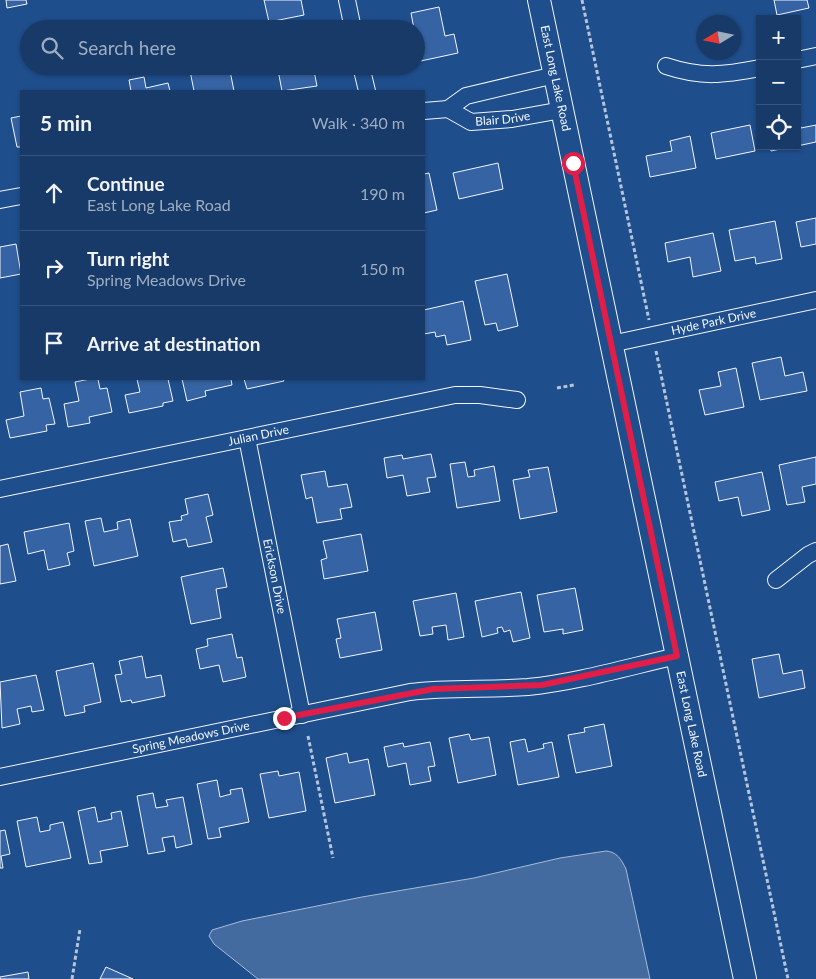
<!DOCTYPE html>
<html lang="en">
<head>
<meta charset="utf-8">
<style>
  body { margin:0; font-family:Lato,sans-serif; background:#20416f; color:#f1f3f6 }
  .controls { position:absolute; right:15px; top:15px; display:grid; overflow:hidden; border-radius:0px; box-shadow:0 1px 4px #0004 }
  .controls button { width:45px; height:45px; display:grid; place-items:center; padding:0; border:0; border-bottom:1px solid #36547d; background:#173a69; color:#f1f3f6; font:25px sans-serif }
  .compass { position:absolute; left:696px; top:15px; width:45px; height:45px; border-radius:50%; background:#173a69; box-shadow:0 1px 4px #0004; rotate:260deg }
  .stop { position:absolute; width:15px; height:15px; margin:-11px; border:4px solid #e11d48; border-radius:50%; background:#fff }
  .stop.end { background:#e11d48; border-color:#fff; box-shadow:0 1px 5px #0008 }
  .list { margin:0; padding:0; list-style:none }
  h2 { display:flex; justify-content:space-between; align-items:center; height:65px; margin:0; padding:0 20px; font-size:21px }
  h2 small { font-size:16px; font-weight:400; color:#9eadc0 }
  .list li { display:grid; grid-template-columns:32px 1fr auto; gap:15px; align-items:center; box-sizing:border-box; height:75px; padding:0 20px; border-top:1px solid #36547d }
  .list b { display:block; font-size:19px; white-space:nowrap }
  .list p { margin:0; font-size:16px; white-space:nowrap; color:#9eadc0 }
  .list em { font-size:16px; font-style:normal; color:#9eadc0 }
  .icon { flex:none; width:28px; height:28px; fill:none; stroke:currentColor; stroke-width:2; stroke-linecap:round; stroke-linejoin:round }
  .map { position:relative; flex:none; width:816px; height:979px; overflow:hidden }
  .search { position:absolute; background:#173a69; box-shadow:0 1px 4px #0004; left:20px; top:20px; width:405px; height:55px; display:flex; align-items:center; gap:12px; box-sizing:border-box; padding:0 18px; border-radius:28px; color:#9eadc0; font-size:19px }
  .panel { position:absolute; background:#173a69; box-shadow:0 1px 4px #0004; left:20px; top:90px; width:405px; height:290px; border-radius:0px }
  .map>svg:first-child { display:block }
  .water { fill:#446ba0; stroke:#a8bbd7 }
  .building { fill:#3563a3; stroke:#f2f6ff }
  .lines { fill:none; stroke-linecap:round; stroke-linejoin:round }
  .street-casing { stroke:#f2f6ff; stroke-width:18 }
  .secondary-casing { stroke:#f2f6ff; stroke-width:24 }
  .path { stroke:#b3c4dc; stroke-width:3; stroke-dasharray:4 2.5; stroke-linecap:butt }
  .street { stroke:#1f4e8c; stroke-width:16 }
  .secondary { stroke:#1f4e8c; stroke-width:22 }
  .route { stroke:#e11d48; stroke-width:6 }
  .labels { text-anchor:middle; stroke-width:4; stroke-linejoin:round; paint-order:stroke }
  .street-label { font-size:12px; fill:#f2f6ff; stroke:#1f4e8c }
</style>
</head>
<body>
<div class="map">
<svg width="816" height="979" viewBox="0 0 816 979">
  <rect width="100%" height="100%" fill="#1f4e8c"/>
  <path class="water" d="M606,851c11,1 15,8 20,18l24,110h-392l-44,-35 -5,-8 3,-6 30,-9 120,-24 112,-19 86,-20z"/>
  <g class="building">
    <path d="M6,0h20l1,4 -20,4z"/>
    <path d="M264,0h37l3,15 -35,7z"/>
    <path d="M774,0h33l2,8 -32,7z"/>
    <path d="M439,7l6,29 9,-2 4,19 -42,9v-33h-2l-3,-16z"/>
    <path d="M189,66h22l1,4 17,-4 5,25h-40z"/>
    <path d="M284,66h29l4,20 -35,5 -4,-21 7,-1z"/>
    <path d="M144,77l2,11 22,-5 2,8h-39l-2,-11z"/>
    <path d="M797,109l4,19 15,-3v17l-19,4z"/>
    <path d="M21,116v31h-4l-6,-29z"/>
    <path d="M750,125l5,26 -39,8 -5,-26z"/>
    <path d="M690,136l6,32 -46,9 -4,-21 26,-5 -2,-10z"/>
    <path d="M770,146h24l-23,5z"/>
    <path d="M498,163l5,26 -44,10 -6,-26z"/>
    <path d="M429,173l8,37 -13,3v-39z"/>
    <path d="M816,218v26l-15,3 -5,-25z"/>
    <path d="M775,221l7,38 -26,5 -1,-7 -20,4 -6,-31z"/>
    <path d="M713,233l8,38 -28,6 -3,-20 -22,5 -3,-19z"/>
    <path d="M16,244l5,30 -21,4v-31z"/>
    <path d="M507,274l11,52 -20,5 -2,-8 -11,2 -10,-44z"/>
    <path d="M463,301l8,39 -24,5 -2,-10 -9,2 -1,-5 -11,2v-24z"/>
    <path d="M781,357l4,19 18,-4 4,19 -47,9 -8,-37z"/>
    <path d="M736,368l8,39 -39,8 -6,-25 22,-4 -3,-14z"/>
    <path d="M90,379h8l2,10 7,-1 5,24 -23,5 1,6 -22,4 -4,-23 15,-3 -4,-19z"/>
    <path d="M137,379h31l5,22 -10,2v3l-34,7 -4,-18 15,-3z"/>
    <path d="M182,379h49l1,6 -27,6 1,5 -19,5z"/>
    <path d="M244,379h39l1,2 -37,8z"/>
    <path d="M41,388l2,11 6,-1 6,26 -9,1 1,6 -37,7 -4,-18 18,-4 -4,-24z"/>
    <path d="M431,454l5,23 -9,1 3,14 -23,4 -4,-21 -16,3 -3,-20 18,-3 1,4z"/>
    <path d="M816,457v27l-14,3 3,15 -18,3 -8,-40z"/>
    <path d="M465,462l3,15 7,-1 -1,-6 20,-4 6,35 -43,7 -7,-44z"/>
    <path d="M548,467l9,45 -37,7 -7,-39 17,-3 -2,-7z"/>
    <path d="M325,471l3,16 19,-3 5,23 -12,2 2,10 -25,4 -5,-26 -6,2 -5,-24z"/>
    <path d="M762,472l8,38 -28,6 -4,-19 -19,4 -4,-19z"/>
    <path d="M208,494l5,21 -7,2 6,25 -24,5 -2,-8 -13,3 -4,-20 13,-2 -1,-4 7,-2 -3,-15z"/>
    <path d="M101,518l3,14 14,-3 -1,-7 13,-3 8,37 -44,10 -9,-45z"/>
    <path d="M69,523l5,28 -7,2 3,12 -22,5 -4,-20 -16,4 -4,-22z"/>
    <path d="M361,534l7,37 -44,8 -3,-19 6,-2 -4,-17z"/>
    <path d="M8,544l8,37 -16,3v-38z"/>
    <path d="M223,568l4,19 -11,2 5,29 -30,6 -10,-47z"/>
    <path d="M575,588l8,42 -20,4v-5l-19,3 -7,-37z"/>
    <path d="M521,592l9,46 -17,4 -3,-12 -6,2 -2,-5 -5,1 1,5 -16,4 -7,-36z"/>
    <path d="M456,593l8,44 -16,3 -2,-15 -14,2 1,7 -13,2 -7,-35z"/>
    <path d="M375,612l7,38 -42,8 -4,-19 5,-1 -4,-19z"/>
    <path d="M232,634l5,24 5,-1 4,20 -23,5 -4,-17 -19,4 -4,-20 12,-3 -1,-7z"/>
    <path d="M779,654l4,20 19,-4 3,18 -46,10 -7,-39z"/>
    <path d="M142,656l4,22 15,-3 4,21 -33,7 -1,-3 -10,2 -6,-27 7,-1 -3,-13z"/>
    <path d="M93,663l8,39 -17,4 1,6 -20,4 -9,-45z"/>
    <path d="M36,675l8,35 -12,2 -1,-6 -14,3 3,15 -18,4 -2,-46z"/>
    <path d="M604,724l8,42 -36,7 -8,-38 17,-3 -1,-4z"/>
    <path d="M469,734l2,6 18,-3 7,38 -38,8 -9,-45z"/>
    <path d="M525,739l3,13 16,-4 -1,-4 9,-2 7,35 -41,8 -8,-43z"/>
    <path d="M430,742l5,24 -7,1 3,14 -21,4 -4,-22 -18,4 -4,-20 19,-4 1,4z"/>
    <path d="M347,753l2,10 19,-4 7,36 -40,8 -9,-45z"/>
    <path d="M278,771l1,5 20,-4 7,39 -37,7 -9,-44z"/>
    <path d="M217,780l3,17 11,-3 -1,-4 12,-2 7,34 -30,6 2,9 -13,2 -11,-55z"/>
    <path d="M153,793l3,15 12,-2 -2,-6 17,-3 9,47 -16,4 -2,-12 -12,2 3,13 -17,3 -11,-58z"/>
    <path d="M95,807l3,15 14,-3 -1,-6 10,-2 7,35 -28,5 2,11 -13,2 -11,-53z"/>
    <path d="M37,817l3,15 10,-2v-5l13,-3 8,36 -45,9 -9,-46z"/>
    <path d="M5,830l5,24 -9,2 2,12h-3v-37z"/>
    <path d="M106,967l27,12h-33z"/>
    <path d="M28,972l1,7h-29v-2z"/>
  </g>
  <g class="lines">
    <defs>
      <g id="street">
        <path d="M347,0l6,29"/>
        <path d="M797,60l19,-4"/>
        <path d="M361,66l6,25"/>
        <path d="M666,66c36,12 58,9 94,2"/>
        <path id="s1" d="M555,75l-89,21 -18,13 23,13 41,-3 50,-9"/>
        <path d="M424,111l24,-2"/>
        <path d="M0,200l21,-4"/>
        <path id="s2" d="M611,344l205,-44"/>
        <path id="s3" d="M247,438l55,277"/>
        <path id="s4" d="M0,489l455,-94h25l37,5"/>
        <path d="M776,580l32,-25 8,-4"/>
        <path id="s5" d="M0,777l410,-85c39,-5 78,-2 118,-5 50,-5 100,-20 149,-31"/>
      </g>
      <g id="secondary">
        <path id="s6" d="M539,0l206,979"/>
      </g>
    </defs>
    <use href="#street" class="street-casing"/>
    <use href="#secondary" class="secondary-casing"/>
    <g class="path">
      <path d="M582,0l67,320"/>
      <path d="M656,351l132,628"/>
      <path d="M557,388l17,-3"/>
      <path d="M308,736l25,122"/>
      <path d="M72,979l8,-50"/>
    </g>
    <use href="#street" class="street"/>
    <use href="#secondary" class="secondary"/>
  </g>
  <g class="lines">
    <path class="route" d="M284,718l149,-29 109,-4 135,-29 -104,-493"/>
  </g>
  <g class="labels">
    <g class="street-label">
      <text dy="4" stroke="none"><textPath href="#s6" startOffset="80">East Long Lake Road</textPath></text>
      <text dy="4" stroke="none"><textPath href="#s1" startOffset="172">Blair Drive</textPath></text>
      <text dy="4" stroke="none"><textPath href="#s2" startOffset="105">Hyde Park Drive</textPath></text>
      <text dy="4" stroke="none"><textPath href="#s4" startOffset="264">Julian Drive</textPath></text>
      <text dy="4" stroke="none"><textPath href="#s3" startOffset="141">Erickson Drive</textPath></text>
      <text dy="4" stroke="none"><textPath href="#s6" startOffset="740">East Long Lake Road</textPath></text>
      <text dy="4" stroke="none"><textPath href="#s5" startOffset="195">Spring Meadows Drive</textPath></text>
    </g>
  </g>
</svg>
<div class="controls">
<button>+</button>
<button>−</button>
<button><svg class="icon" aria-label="locate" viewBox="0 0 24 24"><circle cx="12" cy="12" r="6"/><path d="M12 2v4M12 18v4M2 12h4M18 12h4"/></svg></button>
</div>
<svg class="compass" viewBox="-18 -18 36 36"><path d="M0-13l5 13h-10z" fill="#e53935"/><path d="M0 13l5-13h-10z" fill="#9eadc0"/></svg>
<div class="stop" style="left:573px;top:163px"></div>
<div class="stop end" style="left:284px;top:718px"></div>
<div class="search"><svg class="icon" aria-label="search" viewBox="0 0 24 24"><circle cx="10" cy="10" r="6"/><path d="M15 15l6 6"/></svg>Search here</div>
<section class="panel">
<h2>5 min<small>Walk · 340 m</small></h2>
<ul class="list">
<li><svg class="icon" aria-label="ahead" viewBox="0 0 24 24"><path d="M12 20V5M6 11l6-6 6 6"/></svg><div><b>Continue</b><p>East Long Lake Road</p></div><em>190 m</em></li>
<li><svg class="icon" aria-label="right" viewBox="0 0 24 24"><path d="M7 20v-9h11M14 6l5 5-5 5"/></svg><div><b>Turn right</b><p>Spring Meadows Drive</p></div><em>150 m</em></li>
<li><svg class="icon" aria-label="arrive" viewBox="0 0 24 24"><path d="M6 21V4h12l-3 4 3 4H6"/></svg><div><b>Arrive at destination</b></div></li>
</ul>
</section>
</div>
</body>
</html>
